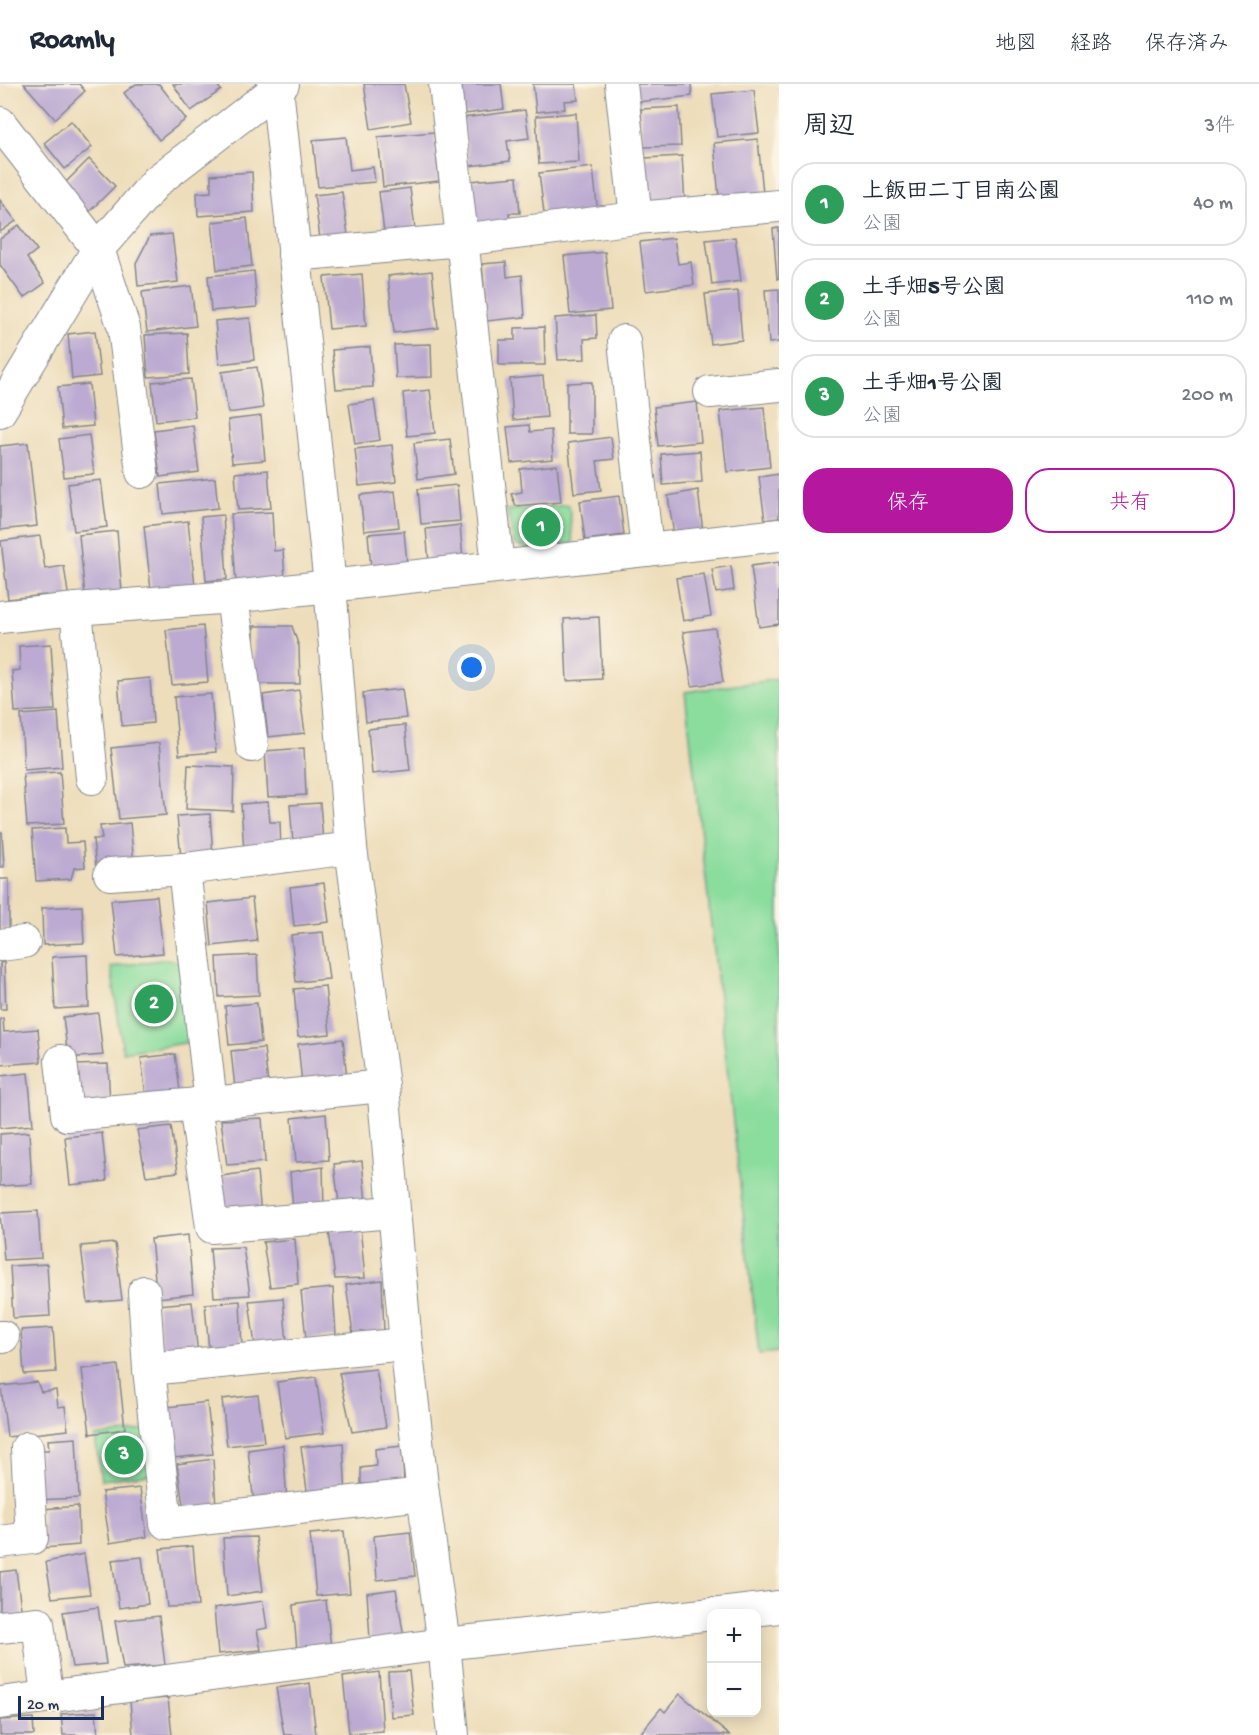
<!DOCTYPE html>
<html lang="ja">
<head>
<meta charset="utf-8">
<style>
  body { margin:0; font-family:"Gochi Hand","Klee One",sans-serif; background:#f6f6f7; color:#1f2937 }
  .controls { position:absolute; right:18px; bottom:18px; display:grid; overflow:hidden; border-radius:12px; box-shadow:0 3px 15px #0003 }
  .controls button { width:54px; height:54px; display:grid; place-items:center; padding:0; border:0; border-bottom:2px solid #e0e1e3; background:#fff; color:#1f2937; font:30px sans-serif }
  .scale { position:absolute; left:18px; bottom:15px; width:86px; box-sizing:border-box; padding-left:6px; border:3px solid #1b2f5e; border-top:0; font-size:16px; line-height:21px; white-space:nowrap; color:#1b2f5e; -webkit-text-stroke:4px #fcf5e5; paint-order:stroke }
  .you { position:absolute; left:472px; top:584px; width:21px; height:21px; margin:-15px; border:4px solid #fff; border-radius:50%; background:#1a73e8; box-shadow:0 0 0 9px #1a73e833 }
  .badge { display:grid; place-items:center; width:39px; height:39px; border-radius:50%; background:#b5179e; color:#fff; font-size:20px; font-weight:700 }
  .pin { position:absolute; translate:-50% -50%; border:3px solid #fff; box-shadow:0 2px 6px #0006 }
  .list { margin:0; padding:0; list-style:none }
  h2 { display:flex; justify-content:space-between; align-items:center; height:78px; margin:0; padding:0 24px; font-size:26px }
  h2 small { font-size:20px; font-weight:400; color:#747a83 }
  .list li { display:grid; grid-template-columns:39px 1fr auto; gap:18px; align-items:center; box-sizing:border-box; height:84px; margin:0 12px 12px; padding:0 12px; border:2px solid #e0e1e3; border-radius:24px }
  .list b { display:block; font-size:22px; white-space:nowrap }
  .list p { margin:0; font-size:20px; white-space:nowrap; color:#747a83 }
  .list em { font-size:20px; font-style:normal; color:#747a83 }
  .actions { display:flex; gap:12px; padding:18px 24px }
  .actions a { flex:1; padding:14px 0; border:2px solid #b5179e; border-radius:24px; text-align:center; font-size:21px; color:#b5179e }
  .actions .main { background:#b5179e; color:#fff }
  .map { position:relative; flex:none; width:779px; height:1651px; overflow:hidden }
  header { display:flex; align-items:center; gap:36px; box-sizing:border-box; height:84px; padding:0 30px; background:#fff; border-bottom:2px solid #e0e1e3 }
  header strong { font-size:28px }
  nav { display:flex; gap:33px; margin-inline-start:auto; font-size:21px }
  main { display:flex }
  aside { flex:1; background:#fff }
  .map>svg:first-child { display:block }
  .green { fill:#8bdd9e; stroke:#53867e; stroke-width:1.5 }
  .building { fill:#bcaad2 }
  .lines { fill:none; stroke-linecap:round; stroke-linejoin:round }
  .street-casing { stroke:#84868c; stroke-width:34 }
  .street { stroke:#fff; stroke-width:32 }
</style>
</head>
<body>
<header>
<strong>Roamly</strong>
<nav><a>地図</a><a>経路</a><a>保存済み</a></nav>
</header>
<main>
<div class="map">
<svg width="779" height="1651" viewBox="0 0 779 1651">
  <rect width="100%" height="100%" fill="#fcf5e5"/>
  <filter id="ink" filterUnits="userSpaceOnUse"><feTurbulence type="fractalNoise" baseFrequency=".0167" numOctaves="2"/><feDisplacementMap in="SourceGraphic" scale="12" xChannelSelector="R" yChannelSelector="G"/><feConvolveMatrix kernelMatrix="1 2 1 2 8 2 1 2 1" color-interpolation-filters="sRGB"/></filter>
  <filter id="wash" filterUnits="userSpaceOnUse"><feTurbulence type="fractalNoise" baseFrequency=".008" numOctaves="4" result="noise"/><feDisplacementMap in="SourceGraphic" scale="24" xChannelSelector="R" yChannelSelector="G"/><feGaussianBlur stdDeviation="1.35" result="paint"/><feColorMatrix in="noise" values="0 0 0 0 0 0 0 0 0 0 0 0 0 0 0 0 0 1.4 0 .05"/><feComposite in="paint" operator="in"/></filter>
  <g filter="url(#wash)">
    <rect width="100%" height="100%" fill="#edddba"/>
    <g class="green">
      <path d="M569,421l4,38 -46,6 -13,-5 -7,-34z"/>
      <path d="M779,595v673l-20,2 -74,-662z"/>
      <path d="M168,875l18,5 12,77 -75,11 -12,-85z"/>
      <path d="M148,1345l3,45 -50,6 -6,-43z"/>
    </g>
    <g id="blocks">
      <g class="building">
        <path d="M24,0h55l6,7 -30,28z"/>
        <path d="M136,0h23l27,35 -27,21 -35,-47z"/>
        <path d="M173,0h43l5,6 -30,21z"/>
        <path d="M364,0h40l7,38 -40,7z"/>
        <path d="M461,0h40l3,25 -39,5z"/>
        <path d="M533,0h43l2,16 -14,1 1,8 -29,3z"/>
        <path d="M635,0h56l1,12 -55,6z"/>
        <path d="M754,6l5,43 -42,4 -5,-43z"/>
        <path d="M679,23l2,39 -38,1 -2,-38z"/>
        <path d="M525,26l4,28 -22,3 3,20 -41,5 -6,-48z"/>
        <path d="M576,29l3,49 -40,2 -3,-48z"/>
        <path d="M71,37l21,26 -27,22 -21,-26z"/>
        <path d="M434,48l5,49 -56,6 -5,-50z"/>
        <path d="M346,53l4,33 23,-3 2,15 -57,5 -5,-47z"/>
        <path d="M758,55l5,55 -44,4 -5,-55z"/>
        <path d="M682,72l3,48 -38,2 -3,-48z"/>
        <path d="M89,75l26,27 -26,26 -27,-26z"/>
        <path d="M593,83l5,48 -53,6 -6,-48z"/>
        <path d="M252,88l2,40 -56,4 -1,-23 14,-1v-17z"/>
        <path d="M517,93l3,36h-11l1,10 -37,3 -3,-45z"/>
        <path d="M410,104l6,49 -31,4 -6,-49z"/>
        <path d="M342,108l6,43 -28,3 -6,-43z"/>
        <path d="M0,116l16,21 -16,11z"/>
        <path d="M247,134l5,48 -35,4 -5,-48z"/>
        <path d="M19,141l18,25 -10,8 18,25 -21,15 -24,-33v-26z"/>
        <path d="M779,144v50l-2,1 -4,-50z"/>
        <path d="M172,150l6,48 -40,4 -2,-23 14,-27z"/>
        <path d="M735,153l6,44 -29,4 -6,-45z"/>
        <path d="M674,154l4,26 13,-2 3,23 -48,6 -6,-49z"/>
        <path d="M605,168l6,58 -41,4 -6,-58z"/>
        <path d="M506,178l1,15 15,-2 3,42 -38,4 -5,-57z"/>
        <path d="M254,187l3,36 -46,4 -3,-35z"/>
        <path d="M432,187l6,57 -44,5 -6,-57z"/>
        <path d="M362,190l4,52 -37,3 -5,-52z"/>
        <path d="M191,202l5,40 -49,6 -5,-40z"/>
        <path d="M779,205v53l-10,1 -4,-53z"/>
        <path d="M738,207l4,49 -31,4 -6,-50z"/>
        <path d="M596,231l1,23 -13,1 1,20 -27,1 -3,-42z"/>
        <path d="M250,234l4,42 -35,4 -4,-43z"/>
        <path d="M544,243l1,38h-46v-25h16v-12z"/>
        <path d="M95,247l5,45 -28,3 -4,-45z"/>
        <path d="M187,249l2,41 -41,3 -3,-42z"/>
        <path d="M431,260l1,33 -36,1 -2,-33z"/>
        <path d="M370,263l3,40 -37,2 -4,-39z"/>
        <path d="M257,283l6,41 -35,5 -6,-41z"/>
        <path d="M543,292l4,41 -34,3 -3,-41z"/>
        <path d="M191,295l4,38 -39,4 -4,-39z"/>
        <path d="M592,298v52h-25v-51z"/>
        <path d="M89,300l4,42 -31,3 -4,-42z"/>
        <path d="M430,306l5,43 -28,3 -4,-43z"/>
        <path d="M374,316l6,40 -25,4 -6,-40z"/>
        <path d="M697,318l4,40 -43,4 -4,-39z"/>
        <path d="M764,323l6,60 -43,5 -7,-61z"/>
        <path d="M261,332l4,44 -33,3 -4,-43z"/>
        <path d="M193,341l6,47 -39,5 -6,-47z"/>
        <path d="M529,341l1,7 21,-2 2,29 -42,4 -4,-36z"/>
        <path d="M89,351l5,39 -30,3 -5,-38z"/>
        <path d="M611,353l3,22 -17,2 4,29 -27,3 -6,-50z"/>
        <path d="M450,355l4,35 -36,5 -4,-36z"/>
        <path d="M28,359l9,83 -37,4v-84z"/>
        <path d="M392,361l4,37 -37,4 -4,-37z"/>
        <path d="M700,367l2,31 -39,3 -2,-31z"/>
        <path d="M557,381l4,37 -45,4 -5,-12 11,-2 -2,-23z"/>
        <path d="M268,386l3,38 -33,2 -3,-37z"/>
        <path d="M779,390v44l-14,2 -6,-43z"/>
        <path d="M215,394l3,30 -55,6 -3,-30z"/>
        <path d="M101,396l6,47 -33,4 -6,-47z"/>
        <path d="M457,401l3,36 -39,3 -3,-35z"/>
        <path d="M698,406l5,42 -29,3 -6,-39z"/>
        <path d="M395,407l4,36 -35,4 -4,-36z"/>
        <path d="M619,412l5,39 -39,5 -5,-39z"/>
        <path d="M272,428l2,39 9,-1 2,29 -49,3 -5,-68z"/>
        <path d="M223,431l4,64 -21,2 -5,-64z"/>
        <path d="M188,437l7,65 -44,4 -7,-64z"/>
        <path d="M460,441l3,35 -34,3 -3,-34z"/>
        <path d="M117,447l5,61 -37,4 -6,-61z"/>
        <path d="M404,447l3,33 -36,4 -3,-34z"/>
        <path d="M40,452l5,33 19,-3 5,34 -24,3v-8l-37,4 -7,-58z"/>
        <path d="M779,478v62l-20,3 -8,-61z"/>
        <path d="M731,482l3,24 -18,3 -4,-24z"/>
        <path d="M704,490l7,42 -28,5 -7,-43z"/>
        <path d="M599,533l3,62 -35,2 -3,-62z"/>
        <path d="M203,542l5,56 -36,3 -6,-55z"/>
        <path d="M254,542h38l7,21 1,37h-46z"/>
        <path d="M715,544l8,54 -31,4 -9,-54z"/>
        <path d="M51,560l4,66 -40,2 -3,-41 8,-1 -1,-24z"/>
        <path d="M150,594l3,45 -31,3 -4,-45z"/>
        <path d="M402,605l4,29 -40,4 -3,-29z"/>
        <path d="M299,606l6,43 -37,4 -5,-42z"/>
        <path d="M211,610l5,58 -37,3 -5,-58z"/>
        <path d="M58,628l4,55 -38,3 -3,-55z"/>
        <path d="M405,641l5,45 -38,4 -4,-45z"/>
        <path d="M159,659l7,72 -47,4 -8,-71z"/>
        <path d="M304,664l2,47 -38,2 -3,-46z"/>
        <path d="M188,681l46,2 -1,44 -47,-2z"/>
        <path d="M60,688l4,52 -37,2 -4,-52z"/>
        <path d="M268,718l2,20h10l1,29 -37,2 -3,-49z"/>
        <path d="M320,719l3,38 -30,2 -3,-38z"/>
        <path d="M210,730l3,41 -32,3 -4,-42z"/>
        <path d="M130,739l4,41 -38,4 -3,-29h9l-2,-13z"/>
        <path d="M65,744l1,15 17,-1 2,25 -11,1 -3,11 -35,2 -4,-51z"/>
        <path d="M0,748h2l2,35h-4z"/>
        <rect x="0" y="795" width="9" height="50"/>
        <path d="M324,799l5,39 -35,4 -4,-39z"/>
        <path d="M157,812l6,57 -46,4 -6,-57z"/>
        <path d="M252,814l5,43 -45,5 -4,-43z"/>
        <path d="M82,822l2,37 -41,2 -1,-37z"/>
        <path d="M323,848l6,47 -33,3 -5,-47z"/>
        <path d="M87,871l2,52 -34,2 -3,-52z"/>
        <path d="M257,871l2,40 -40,2 -2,-40z"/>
        <path d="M4,878l2,47h-6v-46z"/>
        <path d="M325,902l5,48 -32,3 -4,-48z"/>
        <path d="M257,919l4,39 -32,3 -4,-39z"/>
        <path d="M98,929l5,42 -35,3 -5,-41z"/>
        <path d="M3,934l1,14 34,-3 3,33 -41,3v-46z"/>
        <path d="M343,955l4,40 -45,5 -4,-40z"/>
        <path d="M264,964l4,36 -33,4 -4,-37z"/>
        <path d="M175,970l6,44 -34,5 -6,-45z"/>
        <path d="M108,980l2,41 -35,1 -1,-41z"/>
        <path d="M28,989l5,52 -33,3v-52z"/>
        <path d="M326,1030l3,46 -33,2 -4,-44z"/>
        <path d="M262,1034l3,44 -38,3 -6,-45z"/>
        <path d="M171,1042l7,46 -32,4 -9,-46z"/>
        <path d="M29,1048l3,52 -32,2v-52z"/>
        <path d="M102,1049l5,48 -37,4 -5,-48z"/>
        <path d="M362,1077l4,42 -27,1 -5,-40z"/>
        <path d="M323,1083l1,42 -31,2 -3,-39z"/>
        <path d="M257,1087l4,44 -35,5 -5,-44z"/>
        <path d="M38,1127l3,47 -37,2 -4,-47z"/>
        <path d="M360,1142l5,52 -30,1 -6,-48z"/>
        <path d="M188,1151l5,59 -36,4 -6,-59z"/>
        <path d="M295,1155l3,45 -28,3 -7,-45z"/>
        <path d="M115,1159l7,57 -34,3 -7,-57z"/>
        <path d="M243,1163l7,48 -36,2 -4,-49z"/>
        <path d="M47,1180l3,52 -37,2 -3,-52z"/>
        <path d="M382,1196l2,53 -31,1 -7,-49z"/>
        <path d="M333,1204l3,48 -30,3 -5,-48z"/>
        <path d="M283,1214l4,45 -32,3 -6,-45z"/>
        <path d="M240,1217l2,48 -33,2 -4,-47z"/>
        <path d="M192,1218l6,52 -35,3 -6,-52z"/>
        <path d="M53,1244l3,44 -32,2 -3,-44z"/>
        <path d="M118,1281l7,64 -35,5 -8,-65z"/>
        <path d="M376,1285l10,58 -34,5 -13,-59z"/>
        <path d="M316,1293l8,56 -39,5 -8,-56z"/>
        <path d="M37,1298l4,10 15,-2 2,17 7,-1 3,24 -61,7 -6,-51z"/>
        <path d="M258,1311l6,47 -37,4 -5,-47z"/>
        <path d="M207,1318l6,52 -40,4 -5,-51z"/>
        <path d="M76,1354l3,60 -43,2 4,-50h9l-1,-10z"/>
        <path d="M343,1359l3,52 -38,3 -7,-51z"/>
        <path d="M283,1361l4,56 -33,3 -6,-54z"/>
        <path d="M402,1362l2,37 -43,1v-16l15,-2 -1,-17z"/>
        <path d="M213,1375l3,48 -32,4 -7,-47z"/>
        <path d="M140,1404l7,49 -37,6 -8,-51z"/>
        <path d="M78,1422l1,39 -36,3v-39z"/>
        <path d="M344,1447l6,62 -34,3 -6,-62z"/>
        <path d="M410,1448l5,44 -38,4 -3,-44z"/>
        <path d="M256,1453l7,54 -36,5 -4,-58z"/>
        <path d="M193,1462l5,60 -31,1 -7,-58z"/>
        <path d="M84,1470l6,40 -38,4 -6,-36z"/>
        <path d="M142,1473l6,47 -29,4 -7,-48z"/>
        <path d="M16,1486l6,46 -22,3v-47z"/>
        <path d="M396,1505l8,49 -34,1 -3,-46z"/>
        <path d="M326,1516l5,49 -34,1 -4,-45z"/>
        <path d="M263,1517l4,27 -10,2 4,20 -43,4 -4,-46z"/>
        <path d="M98,1523l8,57 -34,3 -9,-55z"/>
        <path d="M159,1532l6,49 -42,3 -8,-47z"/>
        <path d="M409,1587l5,44 -23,2 -3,-45z"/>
        <path d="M379,1588l4,59 -34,2 -6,-56z"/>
        <path d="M310,1599l6,52h-32l-8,-47z"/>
        <path d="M680,1610l49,41h-90l22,-27 4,4z"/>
        <path d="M168,1614l4,37h-39l-3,-34z"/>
        <path d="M96,1628l2,23h-35l-2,-21z"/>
        <path d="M33,1634l1,17h-34v-15z"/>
      </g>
    </g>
  </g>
  <g filter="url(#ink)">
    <use href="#blocks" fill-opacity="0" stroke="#84868c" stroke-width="1.5"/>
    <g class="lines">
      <defs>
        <g id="street">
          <path d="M445,0l53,482"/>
          <path d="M621,0l15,134"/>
          <path d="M277,4l53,497 21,263 32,238 23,258 17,150 21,150 9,91"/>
          <path d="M0,39l98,126 26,79 18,144"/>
          <path d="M294,171l167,-15 175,-22 143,-12"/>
          <path d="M624,257l23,209"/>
          <path d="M710,308l69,-7"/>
          <path d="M0,327l98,-162 59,-68 126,-97"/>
          <path d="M232,513l20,149"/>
          <path d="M76,525l16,169"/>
          <path d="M0,533l76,-8 156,-12 547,-62"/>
          <path d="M184,785l27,234"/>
          <path d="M110,790l74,-5 167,-21"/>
          <path d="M0,861l24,-3"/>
          <path d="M61,977l6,54 144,-12 172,-17"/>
          <path d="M195,1020l17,123 181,-15"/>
          <path d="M144,1208l5,77"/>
          <path d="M0,1253h3"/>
          <path d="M406,1260l-257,25 17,154 257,-29"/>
          <path d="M0,1458l32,-4 -5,-90"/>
          <path d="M720,1530l59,-7"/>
          <path d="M0,1543l38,-4 9,72"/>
          <path d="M0,1619l444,-59 268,-30"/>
        </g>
      </defs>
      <use href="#street" class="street-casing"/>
      <use href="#street" class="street"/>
    </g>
  </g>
</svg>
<div class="controls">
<button>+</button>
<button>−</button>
</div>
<div class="scale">20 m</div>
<div class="you"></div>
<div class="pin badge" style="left:541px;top:443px;background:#2e9e5b">1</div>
<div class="pin badge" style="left:154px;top:920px;background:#2e9e5b">2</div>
<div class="pin badge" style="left:124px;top:1371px;background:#2e9e5b">3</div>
</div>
<aside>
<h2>周辺<small>3件</small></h2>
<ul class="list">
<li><span class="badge" style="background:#2e9e5b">1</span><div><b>上飯田二丁目南公園</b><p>公園</p></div><em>40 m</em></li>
<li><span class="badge" style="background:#2e9e5b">2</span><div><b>土手畑5号公園</b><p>公園</p></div><em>110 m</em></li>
<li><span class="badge" style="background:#2e9e5b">3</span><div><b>土手畑1号公園</b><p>公園</p></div><em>200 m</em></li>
</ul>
<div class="actions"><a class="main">保存</a><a>共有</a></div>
</aside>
</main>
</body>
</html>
